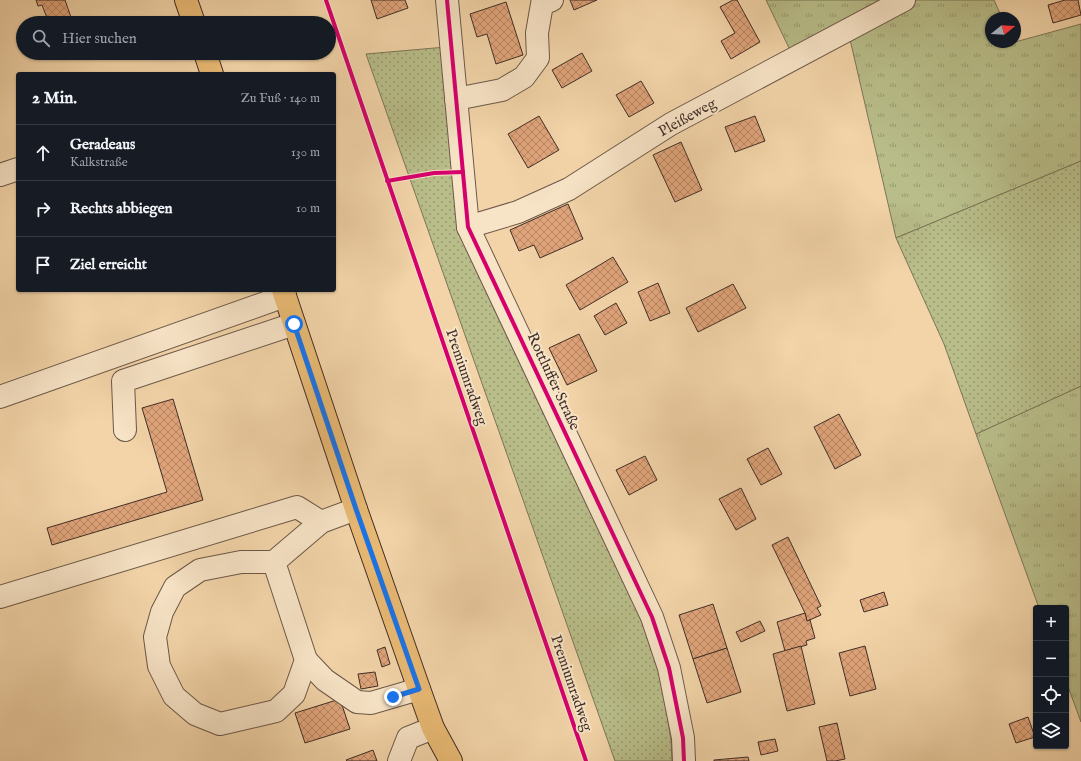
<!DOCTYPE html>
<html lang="de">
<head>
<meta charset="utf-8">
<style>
  body { margin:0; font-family:"IM FELL English",serif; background:#242831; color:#f1f3f6 }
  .controls { position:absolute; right:12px; bottom:12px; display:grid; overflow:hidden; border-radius:4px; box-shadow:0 1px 3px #0004 }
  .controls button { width:36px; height:36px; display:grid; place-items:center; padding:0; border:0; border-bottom:1px solid #363941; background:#171b24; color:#f1f3f6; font:20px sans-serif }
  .compass { position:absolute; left:985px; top:12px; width:36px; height:36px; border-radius:50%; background:#171b24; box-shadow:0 1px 3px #0004; rotate:72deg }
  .stop { position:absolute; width:12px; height:12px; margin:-9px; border:3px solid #1a73e8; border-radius:50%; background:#fff }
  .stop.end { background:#1a73e8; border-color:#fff; box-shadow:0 1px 4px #0008 }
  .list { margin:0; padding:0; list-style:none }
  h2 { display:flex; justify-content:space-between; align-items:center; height:52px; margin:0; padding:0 16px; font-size:17px }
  h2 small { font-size:13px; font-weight:400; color:#9ea1a6 }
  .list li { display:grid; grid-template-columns:26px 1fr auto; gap:12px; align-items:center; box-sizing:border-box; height:56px; padding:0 16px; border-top:1px solid #363941 }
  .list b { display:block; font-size:15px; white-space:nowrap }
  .list p { margin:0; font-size:13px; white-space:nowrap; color:#9ea1a6 }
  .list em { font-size:13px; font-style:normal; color:#9ea1a6 }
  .icon { flex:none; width:22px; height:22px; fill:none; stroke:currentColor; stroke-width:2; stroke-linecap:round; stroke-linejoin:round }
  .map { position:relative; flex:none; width:1081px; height:761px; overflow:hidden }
  .search { position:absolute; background:#171b24; box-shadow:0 1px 3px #0004; left:16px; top:16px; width:320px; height:44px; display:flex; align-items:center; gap:10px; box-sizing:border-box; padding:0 14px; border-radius:22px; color:#9ea1a6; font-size:15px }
  .panel { position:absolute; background:#171b24; box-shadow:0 1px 3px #0004; left:16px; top:72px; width:320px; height:220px; border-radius:4px }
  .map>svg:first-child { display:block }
  .grass { fill:url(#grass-tufts); stroke:#7c7658 }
  .garden { fill:url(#garden-dots); stroke:#7c7658 }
  .building { fill:url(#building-cross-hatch); stroke:#402e28 }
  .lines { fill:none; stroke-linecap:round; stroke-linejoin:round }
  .minor-casing { stroke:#6c5848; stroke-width:24 }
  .major-casing { stroke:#402e28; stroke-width:24 }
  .minor { stroke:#f7e3c6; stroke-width:22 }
  .major { stroke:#e9ba74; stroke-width:22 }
  .cycleway-casing { stroke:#f7e3c6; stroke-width:6 }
  .cycleway { stroke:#d6006c; stroke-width:4 }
  .route { stroke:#1a73e8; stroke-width:5 }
  .labels { text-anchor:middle; stroke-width:4; stroke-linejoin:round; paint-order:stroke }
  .street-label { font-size:15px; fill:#402e28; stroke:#f7e3c6 }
</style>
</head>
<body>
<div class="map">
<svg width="1081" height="761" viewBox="0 0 1081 761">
  <defs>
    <pattern id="grass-tufts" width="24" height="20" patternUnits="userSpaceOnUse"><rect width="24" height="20" fill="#b8bd89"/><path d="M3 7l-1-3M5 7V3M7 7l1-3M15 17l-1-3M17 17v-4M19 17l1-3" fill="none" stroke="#979a70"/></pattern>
    <pattern id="garden-dots" width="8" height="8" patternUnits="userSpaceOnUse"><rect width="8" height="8" fill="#b8bd89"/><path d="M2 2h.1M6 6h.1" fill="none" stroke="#979a70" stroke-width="1.8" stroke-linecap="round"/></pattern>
    <pattern id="building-cross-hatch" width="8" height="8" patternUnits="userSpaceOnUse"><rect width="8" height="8" fill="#e0a47a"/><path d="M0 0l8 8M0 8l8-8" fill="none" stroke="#b78664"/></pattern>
  </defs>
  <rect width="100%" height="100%" fill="#f2d4a8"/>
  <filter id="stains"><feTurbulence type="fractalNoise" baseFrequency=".005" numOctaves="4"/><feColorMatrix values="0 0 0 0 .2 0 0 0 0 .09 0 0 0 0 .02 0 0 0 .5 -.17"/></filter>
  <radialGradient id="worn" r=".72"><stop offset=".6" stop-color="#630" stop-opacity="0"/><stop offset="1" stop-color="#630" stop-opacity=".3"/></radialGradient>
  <g class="grass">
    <path d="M766,0h120l-96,50z"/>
    <path d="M914,0h80l8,18h-11v24h24l66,-18v137l-185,77 -47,-203z"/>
    <path d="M1081,386v336l-15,-41v-73h-27l-63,-174z"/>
  </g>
  <g class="garden">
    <path d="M446,47l15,181 181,394 18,49 11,69 1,21h-57l-249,-707z"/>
    <path d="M1081,161v225l-105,48 -32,-90 -48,-106z"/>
  </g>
  <g class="building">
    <path d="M36,0h29l8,23h-24l-7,-18 -4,1z"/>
    <path d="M371,0h34l3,8 -31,11z"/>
    <path d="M570,0h27l-23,10z"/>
    <path d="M733,0h4l23,42 -29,17 -10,-18 14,-8 -15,-26z"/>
    <path d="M1065,0h13l3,15 -28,8 -5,-18z"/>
    <path d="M506,2l17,53 -27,9 -9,-30 -10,3 -7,-23z"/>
    <path d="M582,53l10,18 -30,17 -10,-18z"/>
    <path d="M641,81l13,22 -25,14 -13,-22z"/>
    <path d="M539,116l20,34 -31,18 -20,-34z"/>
    <path d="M755,116l10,25 -30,11 -10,-25z"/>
    <path d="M681,142l21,48 -27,12 -22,-47z"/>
    <path d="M568,204l15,35 -43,19 -6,-13 -15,6 -9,-21z"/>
    <path d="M613,257l15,25 -48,28 -14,-25z"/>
    <path d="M658,283l12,30 -20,8 -12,-29z"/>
    <path d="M733,284l13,24 -48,24 -12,-24z"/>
    <path d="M616,303l11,20 -22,12 -11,-19z"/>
    <path d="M579,334l18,37 -30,14 -18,-37z"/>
    <path d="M173,399l30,101 -151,45 -5,-17 120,-36 -25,-84z"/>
    <path d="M839,414l22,41 -26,14 -21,-42z"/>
    <path d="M768,448l14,26 -21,11 -14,-26z"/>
    <path d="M645,456l12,24 -28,15 -13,-25z"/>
    <path d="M741,488l15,31 -20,11 -17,-31z"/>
    <path d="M788,537l33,69 -4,2 4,7 -14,6 -2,-8 -33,-68z"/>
    <path d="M884,592l4,13 -24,7 -4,-12z"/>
    <path d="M713,604l14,44 -34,11 -14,-44z"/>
    <path d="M805,613l2,8 3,-1 5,18 -9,3 1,4 -22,6 -8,-29z"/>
    <path d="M760,621l5,10 -24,11 -5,-10z"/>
    <path d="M801,646l14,58 -28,7 -14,-57z"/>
    <path d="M865,646l11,43 -26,7 -11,-43z"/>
    <path d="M385,647l5,17 -8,3 -5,-17z"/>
    <path d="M727,648l14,44 -34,11 -14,-44z"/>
    <path d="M375,672l3,14 -17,3 -3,-15z"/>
    <path d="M340,699l10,30 -45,14 -10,-30z"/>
    <path d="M1028,717l7,20 -19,6 -7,-19z"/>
    <path d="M837,723l8,36 -10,2h-8l-8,-34z"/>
    <path d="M775,739l3,12 -17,4 -3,-13z"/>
    <path d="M373,750l4,11h-30l-1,-1z"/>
    <path d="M748,757l1,4h-35v-1z"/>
  </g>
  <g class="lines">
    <defs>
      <g id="minor">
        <path d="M447,0l21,227 184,390 17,51 14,70 1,23"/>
        <path d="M456,99l46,-9 22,-13 14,-19 -1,-25 5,-29 10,-4"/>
        <path d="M0,175l18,-6"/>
        <path d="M468,227l50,-15 51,-23 102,-65 233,-124"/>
        <path d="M0,397l285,-101"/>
        <path d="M125,430l-2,-49 171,-57"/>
        <path d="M274,562l32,98 -12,34 -18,17 -56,13 -25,-10 -21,-18 -15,-30 -4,-29 7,-25 13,-25 25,-17 41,-8h33l47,-40 35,-13"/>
        <path d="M0,597l297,-90 24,15"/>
        <path d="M306,660l19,20 32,22 14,1 48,-14"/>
        <path d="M399,761l9,-23 25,-10"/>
      </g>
      <g id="major">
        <path d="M186,0l8,23"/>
        <path d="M205,53l7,21"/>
        <path d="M283,290l73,219 63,180 14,39 18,33"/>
      </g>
    </defs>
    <use href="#minor" class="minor-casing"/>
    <use href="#major" class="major-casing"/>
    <use href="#minor" class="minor"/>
    <use href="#major" class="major"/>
    <defs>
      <g id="cycleway">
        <path d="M326,0l260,761"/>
        <path d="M447,0l21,227 184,390 17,51 14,70 1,23"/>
        <path d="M387,181l47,-8 29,-1"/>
      </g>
    </defs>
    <use href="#cycleway" class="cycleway-casing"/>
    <use href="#cycleway" class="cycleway"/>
  </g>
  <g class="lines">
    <path class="route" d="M294,324l62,185 63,180 -26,8"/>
  </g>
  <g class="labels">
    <g class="street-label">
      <text transform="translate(687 117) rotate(-29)" y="5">Pleißeweg</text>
      <text transform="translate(467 377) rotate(71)" y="5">Premiumradweg</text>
      <text transform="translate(554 381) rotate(65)" y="5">Rottluffer Straße</text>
      <text transform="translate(572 683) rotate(71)" y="5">Premiumradweg</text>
    </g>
  </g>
  <rect width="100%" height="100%" filter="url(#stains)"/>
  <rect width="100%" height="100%" fill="url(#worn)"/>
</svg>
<div class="controls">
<button>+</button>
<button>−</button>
<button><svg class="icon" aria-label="locate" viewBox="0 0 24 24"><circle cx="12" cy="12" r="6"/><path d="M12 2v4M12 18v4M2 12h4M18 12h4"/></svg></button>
<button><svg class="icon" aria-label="layers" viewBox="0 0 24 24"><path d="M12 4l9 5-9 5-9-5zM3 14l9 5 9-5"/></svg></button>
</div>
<svg class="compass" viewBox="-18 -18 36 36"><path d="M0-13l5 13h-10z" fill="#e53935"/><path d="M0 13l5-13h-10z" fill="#9ea1a6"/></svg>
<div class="stop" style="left:294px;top:324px"></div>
<div class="stop end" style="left:393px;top:697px"></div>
<div class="search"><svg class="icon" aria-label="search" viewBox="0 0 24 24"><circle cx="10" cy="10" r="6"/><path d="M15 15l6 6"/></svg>Hier suchen</div>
<section class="panel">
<h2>2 Min.<small>Zu Fuß · 140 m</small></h2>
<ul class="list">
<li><svg class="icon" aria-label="ahead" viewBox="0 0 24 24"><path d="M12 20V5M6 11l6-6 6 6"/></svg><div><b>Geradeaus</b><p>Kalkstraße</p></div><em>130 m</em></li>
<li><svg class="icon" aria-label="right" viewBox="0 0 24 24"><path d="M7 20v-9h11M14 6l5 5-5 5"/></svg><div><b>Rechts abbiegen</b></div><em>10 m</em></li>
<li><svg class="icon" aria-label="arrive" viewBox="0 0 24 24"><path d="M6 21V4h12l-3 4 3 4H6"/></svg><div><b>Ziel erreicht</b></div></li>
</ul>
</section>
</div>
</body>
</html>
